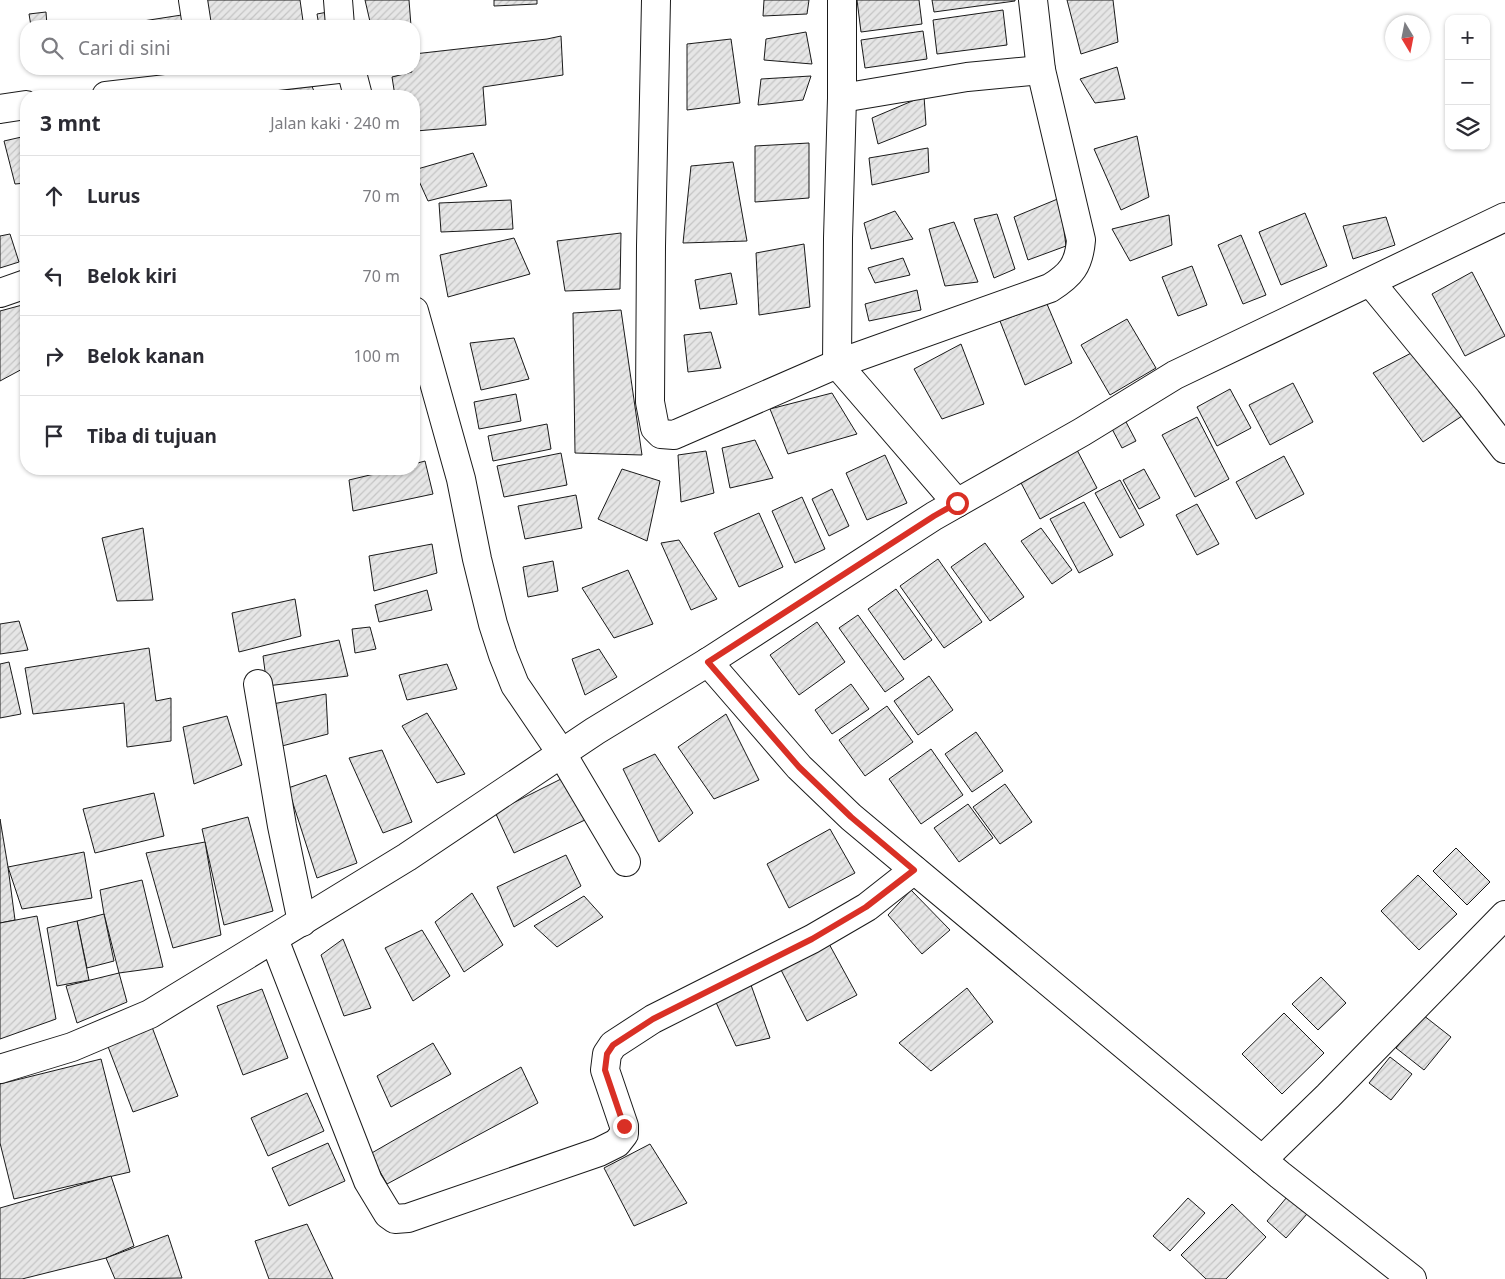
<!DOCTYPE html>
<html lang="id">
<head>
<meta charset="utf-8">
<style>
  body { margin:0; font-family:"Noto Sans",sans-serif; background:#f2f2f3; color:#2b2b33 }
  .controls { position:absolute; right:15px; top:15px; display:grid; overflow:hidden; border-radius:10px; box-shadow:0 1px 4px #0004 }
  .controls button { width:45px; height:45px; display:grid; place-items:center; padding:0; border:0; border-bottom:1px solid #e1e1e2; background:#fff; color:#2b2b33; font:25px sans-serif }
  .compass { position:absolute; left:1385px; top:15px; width:45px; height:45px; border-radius:50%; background:#fff; box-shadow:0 1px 4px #0004; rotate:170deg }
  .stop { position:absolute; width:15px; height:15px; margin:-11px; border:4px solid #d93025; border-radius:50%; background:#fff }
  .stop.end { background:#d93025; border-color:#fff; box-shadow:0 1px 5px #0008 }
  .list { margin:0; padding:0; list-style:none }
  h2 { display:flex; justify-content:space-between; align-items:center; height:65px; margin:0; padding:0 20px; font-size:21px }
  h2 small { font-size:16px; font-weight:400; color:#7c7c81 }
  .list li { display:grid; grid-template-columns:32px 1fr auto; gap:15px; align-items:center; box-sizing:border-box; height:80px; padding:0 20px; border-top:1px solid #e1e1e2 }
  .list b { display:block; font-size:19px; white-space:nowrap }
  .list em { font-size:16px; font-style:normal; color:#7c7c81 }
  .icon { flex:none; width:28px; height:28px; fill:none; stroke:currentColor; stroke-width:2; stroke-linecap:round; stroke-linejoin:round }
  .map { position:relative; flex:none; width:1505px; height:1279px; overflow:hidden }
  .search { position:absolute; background:#fff; box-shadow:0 1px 4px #0004; left:20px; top:20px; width:400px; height:55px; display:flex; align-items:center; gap:12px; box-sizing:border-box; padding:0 18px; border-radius:20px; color:#7c7c81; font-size:19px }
  .panel { position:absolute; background:#fff; box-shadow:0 1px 4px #0004; left:20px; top:90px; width:400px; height:385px; border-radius:20px }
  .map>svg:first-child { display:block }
  .building { fill:url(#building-hatch); stroke:#1a1a1a }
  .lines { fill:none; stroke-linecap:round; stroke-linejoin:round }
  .minor-casing { stroke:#1a1a1a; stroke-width:30 }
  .minor { stroke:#fff; stroke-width:28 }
  .route { stroke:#d93025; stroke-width:6 }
</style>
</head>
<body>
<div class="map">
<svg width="1505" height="1279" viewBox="0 0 1505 1279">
  <defs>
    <pattern id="building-hatch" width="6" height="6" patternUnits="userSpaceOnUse" patternTransform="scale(1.25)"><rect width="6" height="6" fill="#e6e6e6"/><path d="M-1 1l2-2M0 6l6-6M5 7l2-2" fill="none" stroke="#c5c5c5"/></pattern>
  </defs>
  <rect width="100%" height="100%" fill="#fff"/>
  <g class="building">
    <path d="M205,0h95l3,21 -40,5h-55z"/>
    <path d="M365,0h44l2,26h-40z"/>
    <path d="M494,0h43v4l-43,2z"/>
    <path d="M764,0h45l-2,14 -44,2z"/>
    <path d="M857,0h62l3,24 -61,8z"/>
    <path d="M932,0h83v1l-81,11z"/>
    <path d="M1067,0h46l5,42 -37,12z"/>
    <path d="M1003,10l4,35 -70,9 -4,-34z"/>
    <path d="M333,11l2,15h-16l-2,-12z"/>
    <path d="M46,12l1,14h-16l-2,-12z"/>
    <path d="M188,14l1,12h-44l-2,-5z"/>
    <path d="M95,21l1,5h-17l-1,-3z"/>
    <path d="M923,31l4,28 -62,9 -4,-28z"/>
    <path d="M806,32l6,32 -48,-4 2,-21z"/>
    <path d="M561,36l2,39 -80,12 3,38 -70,6 -2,-10v-25h-19l-3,-19 20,-5 -1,-3h3v-15l133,-15z"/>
    <path d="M731,39l9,64 -53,7v-66z"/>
    <path d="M1117,67l8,32 -30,4 -15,-24z"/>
    <path d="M811,76l-8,24 -45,5 3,-26z"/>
    <path d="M311,84l5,12h-52l-1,-1z"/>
    <path d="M924,96l2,29 -48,19 -6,-26z"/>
    <path d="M26,136v47l-11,1 -11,-43z"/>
    <path d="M1137,136l12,61 -28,13 -27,-61z"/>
    <path d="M809,143v55l-54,4v-56z"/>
    <path d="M928,148l1,24 -57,13 -3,-27z"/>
    <path d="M473,153l14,33 -59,15 -14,-31z"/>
    <path d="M733,162l14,79 -64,2 8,-77z"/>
    <path d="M1060,198l6,48 -38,14 -14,-43z"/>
    <path d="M511,200l2,29 -72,3 -2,-29z"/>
    <path d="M895,211l18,28 -42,10 -7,-26z"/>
    <path d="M1305,213l22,53 -46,19 -22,-53z"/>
    <path d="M997,214l18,55 -21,9 -20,-59z"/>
    <path d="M1169,215l3,30 -42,16 -18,-32z"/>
    <path d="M1386,217l9,28 -42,14 -10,-33z"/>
    <path d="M954,222l24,60 -33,4 -16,-57z"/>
    <path d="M621,233l-1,56 -55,2 -8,-50z"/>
    <path d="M10,234l9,28 -19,6v-32z"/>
    <path d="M1241,235l25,60 -23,9 -25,-59z"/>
    <path d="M514,238l16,36 -82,23 -8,-42z"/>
    <path d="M804,244l6,63 -51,8 -3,-62z"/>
    <path d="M903,258l7,17 -35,8 -7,-15z"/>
    <path d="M1192,266l15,39 -29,11 -16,-39z"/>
    <path d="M1472,272l33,64 -40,20 -33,-62z"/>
    <path d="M731,273l6,31 -37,5 -5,-29z"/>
    <path d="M917,290l4,20 -52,11 -4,-17z"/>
    <path d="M26,304v63l-26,14v-70z"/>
    <path d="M1047,304l25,59 -47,22 -25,-64z"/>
    <path d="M621,310l21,145 -67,-2 -2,-140z"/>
    <path d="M1127,319l29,49 -46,27 -29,-50z"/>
    <path d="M711,332l10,36 -33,4 -4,-37z"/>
    <path d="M514,338l15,41 -48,11 -11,-47z"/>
    <path d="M961,344l23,60 -42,15 -28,-50z"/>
    <path d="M1415,351l50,63 -42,28 -50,-69z"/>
    <path d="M1293,383l20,39 -43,23 -21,-40z"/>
    <path d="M1230,389l21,39 -34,18 -20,-39z"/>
    <path d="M832,393l25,41 -69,20 -18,-45z"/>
    <path d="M516,394l5,27 -42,8 -5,-27z"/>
    <path d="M1197,417l32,62 -34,18 -33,-62z"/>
    <path d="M1125,420l11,21 -14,7 -11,-21z"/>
    <path d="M547,424l4,25 -58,12 -5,-25z"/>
    <path d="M755,440l18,38 -43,10 -8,-40z"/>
    <path d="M1077,450l20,38 -57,31 -20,-38z"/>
    <path d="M706,451l8,42 -33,9 -3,-47z"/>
    <path d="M561,453l6,32 -63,12 -7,-31z"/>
    <path d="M885,455l22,48 -40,17 -21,-47z"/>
    <path d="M1284,456l20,38 -48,25 -20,-37z"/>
    <path d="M425,461l8,33 -80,17 -4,-31 46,-11h19v-5z"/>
    <path d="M622,469l38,12 -13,60 -49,-22z"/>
    <path d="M1144,469l16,29 -21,11 -16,-29z"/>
    <path d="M1120,480l24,45 -24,13 -25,-45z"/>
    <path d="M832,489l17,37 -20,10 -17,-37z"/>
    <path d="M576,495l6,33 -57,11 -7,-33z"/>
    <path d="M802,497l23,52 -30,14 -23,-52z"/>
    <path d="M1084,502l29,53 -34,18 -29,-54z"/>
    <path d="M1197,504l22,40 -22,11 -21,-40z"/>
    <path d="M759,513l24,54 -44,20 -25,-54z"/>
    <path d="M143,528l10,72 -36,1 -15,-63z"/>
    <path d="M1041,528l31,42 -20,14 -31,-43z"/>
    <path d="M679,540l38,59 -26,11 -30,-67z"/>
    <path d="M985,543l39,54 -34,24 -39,-54z"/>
    <path d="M432,544l5,29 -63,18 -5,-35z"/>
    <path d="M938,559l44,63 -38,26 -44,-62z"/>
    <path d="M553,561l5,30 -30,6 -5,-30z"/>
    <path d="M628,570l25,54 -39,14 -32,-50z"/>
    <path d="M896,589l36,51 -28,20 -36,-51z"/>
    <path d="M427,590l5,20 -53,12 -4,-17z"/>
    <path d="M295,599l6,37 -62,16 -7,-39z"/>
    <path d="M858,615l46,64 -19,13 -46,-64z"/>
    <path d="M19,621l9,29 -28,4v-30z"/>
    <path d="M817,622l28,40 -46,33 -29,-40z"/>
    <path d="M370,627l6,22 -21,4 -3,-24z"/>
    <path d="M339,640l9,36 -81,10 -4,-30z"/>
    <path d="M149,648l7,53 15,-3v43l-44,6 -3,-44 -91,11 -8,-46z"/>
    <path d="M599,649l18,28 -32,18 -13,-36z"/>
    <path d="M9,662l12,52 -21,4v-54z"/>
    <path d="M447,664l10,25 -50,11 -8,-25z"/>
    <path d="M929,676l24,34 -35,25 -24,-34z"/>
    <path d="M851,684l18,25 -37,25 -17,-24z"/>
    <path d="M326,694l2,40 -50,13 -11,-42z"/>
    <path d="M887,706l26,36 -48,34 -26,-36z"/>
    <path d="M427,713l38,61 -28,9 -35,-57z"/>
    <path d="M726,714l33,66 -45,19 -36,-52z"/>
    <path d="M227,716l15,49 -48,19 -11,-57z"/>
    <path d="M976,732l27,39 -31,21 -27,-38z"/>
    <path d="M931,749l32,46 -42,29 -32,-45z"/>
    <path d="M382,750l30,72 -29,11 -34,-75z"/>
    <path d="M655,754l38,59 -34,29 -36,-73z"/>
    <path d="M326,775l31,88 -40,15 -29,-90z"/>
    <path d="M565,777l20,43 -71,33 -19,-41z"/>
    <path d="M1005,784l27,38 -32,22 -27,-37z"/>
    <path d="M154,793l10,43 -69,17 -12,-44z"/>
    <path d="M968,804l25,34 -34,24 -25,-34z"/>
    <path d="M248,817l25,94 -49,14 -22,-96z"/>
    <path d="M0,819l8,48 7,53 -15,3z"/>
    <path d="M830,829l25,44 -66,35 -22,-44z"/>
    <path d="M205,842l16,93 -48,13 -27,-95z"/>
    <path d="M1456,848l34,34 -23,23 -34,-34z"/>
    <path d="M84,852l8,46 -70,11 -14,-42z"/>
    <path d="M566,855l15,31 -67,41 -17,-40z"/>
    <path d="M1418,875l39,39 -38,36 -38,-39z"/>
    <path d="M142,880l21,87 -44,6 -15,-59 -4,-24z"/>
    <path d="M911,890l39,40 -28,24 -34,-39z"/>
    <path d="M472,893l31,52 -39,27 -29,-50z"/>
    <path d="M584,896l19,21 -46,30 -23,-21z"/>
    <path d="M104,914l10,47 -27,7 -10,-47z"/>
    <path d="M37,916l19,103 -56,20v-116z"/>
    <path d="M77,921l12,59 -32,6 -10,-58z"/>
    <path d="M422,930l28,46 -37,25 -28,-53z"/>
    <path d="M343,939l28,69 -27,8 -23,-61z"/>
    <path d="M828,942l29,53 -50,26 -29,-57z"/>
    <path d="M119,973l8,29 -50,21 -11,-37z"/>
    <path d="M1321,977l25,26 -28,27 -26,-26z"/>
    <path d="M751,985l19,53 -34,8 -22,-48z"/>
    <path d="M967,988l26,34 -62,49 -32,-28z"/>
    <path d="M262,989l26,69 -45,17 -26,-69z"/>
    <path d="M1284,1013l40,40 -42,41 -40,-40z"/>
    <path d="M1423,1015l28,22 -27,33 -28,-22z"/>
    <path d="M152,1027l26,69 -45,16 -26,-68z"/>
    <path d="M433,1043l18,31 -60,33 -14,-31z"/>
    <path d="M1390,1057l22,17 -21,26 -22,-17z"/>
    <path d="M101,1059l29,113 -116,27 -14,-56v-59z"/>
    <path d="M521,1067l17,36 -151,81 -17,-30z"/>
    <path d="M307,1093l17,38 -56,25 -17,-38z"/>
    <path d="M328,1143l17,38 -56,25 -17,-38z"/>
    <path d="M650,1144l37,59 -53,23 -30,-58z"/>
    <path d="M111,1176l23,70 -28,12 -84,21h-22v-71z"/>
    <path d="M1287,1197l20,17 -21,24 -19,-17z"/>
    <path d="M1188,1198l17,15 -35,38 -17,-15z"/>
    <path d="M1232,1204l34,33 -40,42h-20l-25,-24z"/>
    <path d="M307,1224l26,55h-64l-14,-38z"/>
    <path d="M168,1235l14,43 -67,1 -9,-21z"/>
  </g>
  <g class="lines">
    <defs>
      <g id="minor">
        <path d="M193,0l4,26"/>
        <path d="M338,0l2,26"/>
        <path d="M656,0l-5,246 -1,156 5,26 6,6 13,1 163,-71 213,-76c21,-13 29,-23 31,-48l-40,-170 -8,-70"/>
        <path d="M842,0v98l-4,140 -1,126 120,139"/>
        <path d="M351,69l7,27"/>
        <path d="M106,96l232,-27"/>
        <path d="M842,98l125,-21 74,-7"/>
        <path d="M0,109l26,-4"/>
        <path d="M1371,283l96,117 38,49"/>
        <path d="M0,293l26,-9"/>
        <path d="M414,311l47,168 16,80 16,65 10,31 12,30 47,69 64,108"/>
        <path d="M708,662l91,105 52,50 429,358 132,104"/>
        <path d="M258,684l24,142 20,96"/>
        <path d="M274,939l94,242 20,33 7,5 13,-1 191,-66 18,-9 7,-9v-8l-19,-56 2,-16 6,-9 40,-26 159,-80 55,-32 47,-37"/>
        <path d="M0,1069l72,-22 78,-33 257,-157 188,-126 113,-69 226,-146 148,-84 93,-57 330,-158"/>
        <path d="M1262,1160l66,-64 177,-181"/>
      </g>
    </defs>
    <use href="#minor" class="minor-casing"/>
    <use href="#minor" class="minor"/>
  </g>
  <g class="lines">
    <path class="route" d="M624,1126l-19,-56 2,-16 6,-9 40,-26 159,-80 54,-32 48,-37 -63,-53 -52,-50 -91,-105 226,-146 23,-13"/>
  </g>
</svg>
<div class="controls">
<button>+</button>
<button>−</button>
<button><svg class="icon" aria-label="layers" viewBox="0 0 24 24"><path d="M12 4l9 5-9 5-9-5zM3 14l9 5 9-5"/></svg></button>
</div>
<svg class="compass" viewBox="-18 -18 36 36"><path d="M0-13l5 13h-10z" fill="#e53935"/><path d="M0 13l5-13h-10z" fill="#7c7c81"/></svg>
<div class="stop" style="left:957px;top:503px"></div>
<div class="stop end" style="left:624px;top:1126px"></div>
<div class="search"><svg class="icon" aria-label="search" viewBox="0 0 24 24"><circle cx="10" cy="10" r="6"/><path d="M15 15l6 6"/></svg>Cari di sini</div>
<section class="panel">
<h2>3 mnt<small>Jalan kaki · 240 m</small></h2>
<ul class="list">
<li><svg class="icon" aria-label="ahead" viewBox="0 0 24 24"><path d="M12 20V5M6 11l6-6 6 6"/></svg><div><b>Lurus</b></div><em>70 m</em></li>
<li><svg class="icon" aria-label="left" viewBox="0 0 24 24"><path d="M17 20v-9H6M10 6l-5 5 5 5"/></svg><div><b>Belok kiri</b></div><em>70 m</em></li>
<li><svg class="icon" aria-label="right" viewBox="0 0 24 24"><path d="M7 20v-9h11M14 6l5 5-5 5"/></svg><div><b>Belok kanan</b></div><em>100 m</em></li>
<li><svg class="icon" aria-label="arrive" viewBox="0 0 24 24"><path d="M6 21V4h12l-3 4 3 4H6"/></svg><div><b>Tiba di tujuan</b></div></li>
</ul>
</section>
</div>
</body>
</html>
